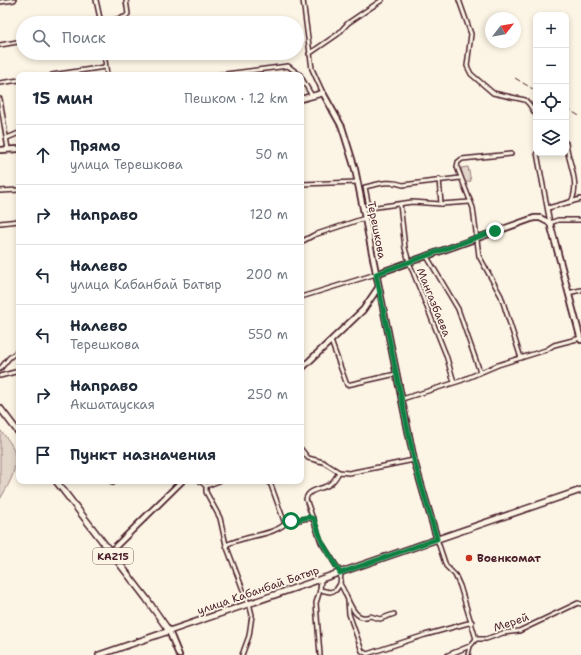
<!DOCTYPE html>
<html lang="ru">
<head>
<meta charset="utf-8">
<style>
  body { margin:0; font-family:"Shantell Sans",sans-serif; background:#f2f2f3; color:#1f2937 }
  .controls { position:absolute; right:12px; top:12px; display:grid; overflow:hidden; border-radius:8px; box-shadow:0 2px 6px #0003 }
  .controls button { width:36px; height:36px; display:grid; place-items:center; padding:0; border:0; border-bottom:1px solid #e0e1e3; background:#fff; color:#1f2937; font:20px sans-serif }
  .compass { position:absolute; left:485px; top:12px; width:36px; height:36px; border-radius:50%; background:#fff; box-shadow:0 2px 6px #0003; rotate:59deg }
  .stop { position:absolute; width:12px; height:12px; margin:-9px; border:3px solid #0b8043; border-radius:50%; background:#fff }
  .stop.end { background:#0b8043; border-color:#fff; box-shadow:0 1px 4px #0008 }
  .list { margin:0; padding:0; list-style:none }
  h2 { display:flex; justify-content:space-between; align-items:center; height:52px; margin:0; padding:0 16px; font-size:17px }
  h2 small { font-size:13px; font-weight:400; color:#747a83 }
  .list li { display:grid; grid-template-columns:26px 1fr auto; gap:12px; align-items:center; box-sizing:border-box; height:60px; padding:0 16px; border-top:1px solid #e0e1e3 }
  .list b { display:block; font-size:15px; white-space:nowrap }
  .list p { margin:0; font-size:13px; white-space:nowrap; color:#747a83 }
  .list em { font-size:13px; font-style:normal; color:#747a83 }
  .icon { flex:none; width:22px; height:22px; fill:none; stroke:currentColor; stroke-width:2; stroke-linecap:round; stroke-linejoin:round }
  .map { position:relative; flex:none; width:581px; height:655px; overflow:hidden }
  .search { position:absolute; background:#fff; box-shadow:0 2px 6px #0003; left:16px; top:16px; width:288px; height:44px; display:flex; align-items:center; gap:10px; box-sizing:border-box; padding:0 14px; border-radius:22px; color:#747a83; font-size:15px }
  .panel { position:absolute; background:#fff; box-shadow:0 2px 6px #0003; left:16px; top:72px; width:288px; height:412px; border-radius:8px }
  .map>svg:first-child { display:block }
  .green { fill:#e2d5ca; stroke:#967a7a }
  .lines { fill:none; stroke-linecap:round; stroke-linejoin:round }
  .street-casing { stroke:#4a1f2b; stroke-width:6 }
  .secondary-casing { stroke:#4a1f2b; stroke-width:8 }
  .primary-casing { stroke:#4a1f2b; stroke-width:8 }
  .street { stroke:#fcf5e5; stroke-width:3 }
  .secondary { stroke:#fcf5e5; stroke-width:4.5 }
  .primary { stroke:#fcf5e5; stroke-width:5 }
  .rail { stroke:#4a1f2b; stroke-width:1; stroke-dasharray:6 3; stroke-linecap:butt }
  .route { stroke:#0b8043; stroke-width:5 }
  .poi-dot { fill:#c8321e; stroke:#fcf5e5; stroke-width:1.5 }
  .labels { text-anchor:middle; stroke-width:3.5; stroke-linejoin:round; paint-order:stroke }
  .shield { fill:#fcf5e5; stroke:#7f5f63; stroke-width:1 }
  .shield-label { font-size:10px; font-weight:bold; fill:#4a1f2b }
  .street-label { font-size:11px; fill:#4a1f2b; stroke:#fcf5e5 }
  .poi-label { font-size:11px; font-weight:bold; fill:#4a1f2b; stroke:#fcf5e5; text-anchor:start }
</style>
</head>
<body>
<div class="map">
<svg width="581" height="655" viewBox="0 0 581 655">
  <rect width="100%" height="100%" fill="#fcf5e5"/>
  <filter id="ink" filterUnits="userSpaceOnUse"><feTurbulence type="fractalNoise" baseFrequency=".025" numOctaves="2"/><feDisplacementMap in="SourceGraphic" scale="8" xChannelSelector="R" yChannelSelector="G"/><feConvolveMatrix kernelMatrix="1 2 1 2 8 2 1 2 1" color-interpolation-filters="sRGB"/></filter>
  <g filter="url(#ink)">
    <g class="green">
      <path d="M468,167l3,14 -7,2 -3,-15z"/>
      <path d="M0,430c4,5 9,10 12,16 9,18 -2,37 -12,53z"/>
    </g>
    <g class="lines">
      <defs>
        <g id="street">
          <path d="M96,0l5,23"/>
          <path d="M303,0l9,69 11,24"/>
          <path d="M459,0l12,34 -4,32 4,8 22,19 32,7 4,4 7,11"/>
          <path d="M0,2l14,-2"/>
          <path d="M103,23l22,-6 3,-3 -2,-14"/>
          <path d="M0,45l23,-4"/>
          <path d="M104,53l3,22"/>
          <path d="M309,54l29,-20 10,-11 34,-23"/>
          <path d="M52,75l53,-8"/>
          <path d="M218,75l70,-9 12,9"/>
          <path d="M301,77l11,19"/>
          <path d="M0,83l19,-3"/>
          <path d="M0,99l8,50"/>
          <path d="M7,138l12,-5"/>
          <path d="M566,143c2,19 15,41 5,59"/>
          <path d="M537,153l13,70 8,-3h23"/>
          <path d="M511,154l-49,5 -4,3 -1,5 16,41 6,48 22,40 20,62"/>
          <path d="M439,179l2,25"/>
          <path d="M301,184l57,-2"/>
          <path d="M0,191l19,-1"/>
          <path d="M400,204l5,44 4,14 37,93 8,27"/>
          <path d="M369,207l-4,-20c13,-3 25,-7 38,-2l57,-7"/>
          <path d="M548,208l33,-9"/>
          <path d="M363,209l49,-7 29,2 29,-2"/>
          <path d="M0,223l19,-2"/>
          <path d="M301,242l13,-7 51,-17"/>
          <path d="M426,255l32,54 22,63"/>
          <path d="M568,293l13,-3"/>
          <path d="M301,297l75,-23"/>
          <path d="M331,341l16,44 49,-11"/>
          <path d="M0,369l9,-11 10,-8"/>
          <path d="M0,376l19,-5"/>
          <path d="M402,399l58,-18 38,-16 48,-15 8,-5 27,-7"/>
          <path d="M301,449l7,9 15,4 16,10 10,1 65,-13"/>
          <path d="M200,481l6,5 13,-5"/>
          <path d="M267,481l4,4 13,36c9,4 20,-6 30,-2"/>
          <path d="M113,483l2,-2"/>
          <path d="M206,486v6l14,26 6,27 22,58"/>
          <path d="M437,539l9,27 9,9 5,11 16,53"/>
          <path d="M226,545c19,-10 48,-9 61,-23"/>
          <path d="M340,584c8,10 12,40 30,32l10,3 14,-5"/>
          <path d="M320,590l10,2 6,-2 4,-6 1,-11 -20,-31 -15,-43c3,-11 16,-9 24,-15 4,-3 7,-8 9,-12"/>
          <path d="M348,601l1,13 13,37 5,3 58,-19 47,-13"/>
          <path d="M242,655l7,-19 3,-21 -3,-12"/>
          <path d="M320,655l-4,-52 4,-13 1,-10"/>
          <path d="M448,655l22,-9 6,-7h10l17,-6 16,-2 59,-28 3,1"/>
          <path d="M468,655l2,-9"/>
        </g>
        <g id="secondary">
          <path d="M301,99l22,-6 19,34 13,42 59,291 23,79"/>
          <path d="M0,150l19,-1"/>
          <path d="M376,274l158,-56h6l10,5 31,117"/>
          <path d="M301,369l62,-59 15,-22"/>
          <path d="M110,552l72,-71"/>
          <path d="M169,631l10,24"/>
        </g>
        <g id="primary">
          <path d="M0,408l19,25"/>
          <path d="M56,481l90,117 23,33"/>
          <path d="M99,655l482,-165"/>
        </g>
      </defs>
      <use href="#street" class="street-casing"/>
      <use href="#secondary" class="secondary-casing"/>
      <use href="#primary" class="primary-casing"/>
      <use href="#street" class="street"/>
      <use href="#secondary" class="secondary"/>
      <use href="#primary" class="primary"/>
      <g class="rail">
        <path d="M515,78l21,13"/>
        <path d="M566,108l15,9"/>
      </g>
    </g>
  </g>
  <g class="lines" filter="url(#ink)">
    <path class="route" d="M291,521l18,-4 5,2 8,23 18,31 97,-34 -23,-79 -38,-186 119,-43"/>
  </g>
  <circle class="poi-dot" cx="469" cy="558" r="4"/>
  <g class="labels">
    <rect class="shield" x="93" y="548" width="40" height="16" rx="3"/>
    <g class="shield-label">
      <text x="113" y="560">KAZ15</text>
    </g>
    <g class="street-label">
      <text transform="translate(377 230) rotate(79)" y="4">Терешкова</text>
      <text transform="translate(434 302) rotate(68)" y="4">Мангазбаева</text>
      <text transform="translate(258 590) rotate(-19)" y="4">улица Кабанбай Батыр</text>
      <text transform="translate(511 622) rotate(-19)" y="4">Мерей</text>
    </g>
    <g class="poi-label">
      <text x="477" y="562">Военкомат</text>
    </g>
  </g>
</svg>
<div class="controls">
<button>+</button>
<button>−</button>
<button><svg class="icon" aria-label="locate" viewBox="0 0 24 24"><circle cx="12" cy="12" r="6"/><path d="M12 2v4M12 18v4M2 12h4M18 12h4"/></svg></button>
<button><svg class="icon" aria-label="layers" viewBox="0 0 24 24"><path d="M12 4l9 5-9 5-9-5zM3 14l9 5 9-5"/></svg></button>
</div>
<svg class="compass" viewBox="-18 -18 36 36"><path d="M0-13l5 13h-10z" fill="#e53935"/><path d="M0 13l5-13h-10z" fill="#747a83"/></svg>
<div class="stop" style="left:291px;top:521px"></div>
<div class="stop end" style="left:495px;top:231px"></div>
<div class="search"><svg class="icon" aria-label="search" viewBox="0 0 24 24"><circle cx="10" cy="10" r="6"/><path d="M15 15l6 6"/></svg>Поиск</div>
<section class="panel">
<h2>15 мин<small>Пешком · 1.2 km</small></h2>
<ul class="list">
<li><svg class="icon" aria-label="ahead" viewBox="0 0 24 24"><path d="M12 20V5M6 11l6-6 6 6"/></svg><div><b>Прямо</b><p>улица Терешкова</p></div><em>50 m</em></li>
<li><svg class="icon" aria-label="right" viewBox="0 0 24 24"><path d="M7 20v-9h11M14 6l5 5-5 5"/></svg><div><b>Направо</b></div><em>120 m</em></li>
<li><svg class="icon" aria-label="left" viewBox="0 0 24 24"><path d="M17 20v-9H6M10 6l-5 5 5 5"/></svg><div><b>Налево</b><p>улица Кабанбай Батыр</p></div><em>200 m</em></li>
<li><svg class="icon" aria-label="left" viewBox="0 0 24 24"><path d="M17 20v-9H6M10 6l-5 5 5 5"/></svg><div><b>Налево</b><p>Терешкова</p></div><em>550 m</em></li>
<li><svg class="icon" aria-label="right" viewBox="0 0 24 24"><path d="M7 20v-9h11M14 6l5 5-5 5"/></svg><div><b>Направо</b><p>Акшатауская</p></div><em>250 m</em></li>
<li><svg class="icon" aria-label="arrive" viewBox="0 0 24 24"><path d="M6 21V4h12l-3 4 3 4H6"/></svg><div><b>Пункт назначения</b></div></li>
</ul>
</section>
</div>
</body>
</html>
